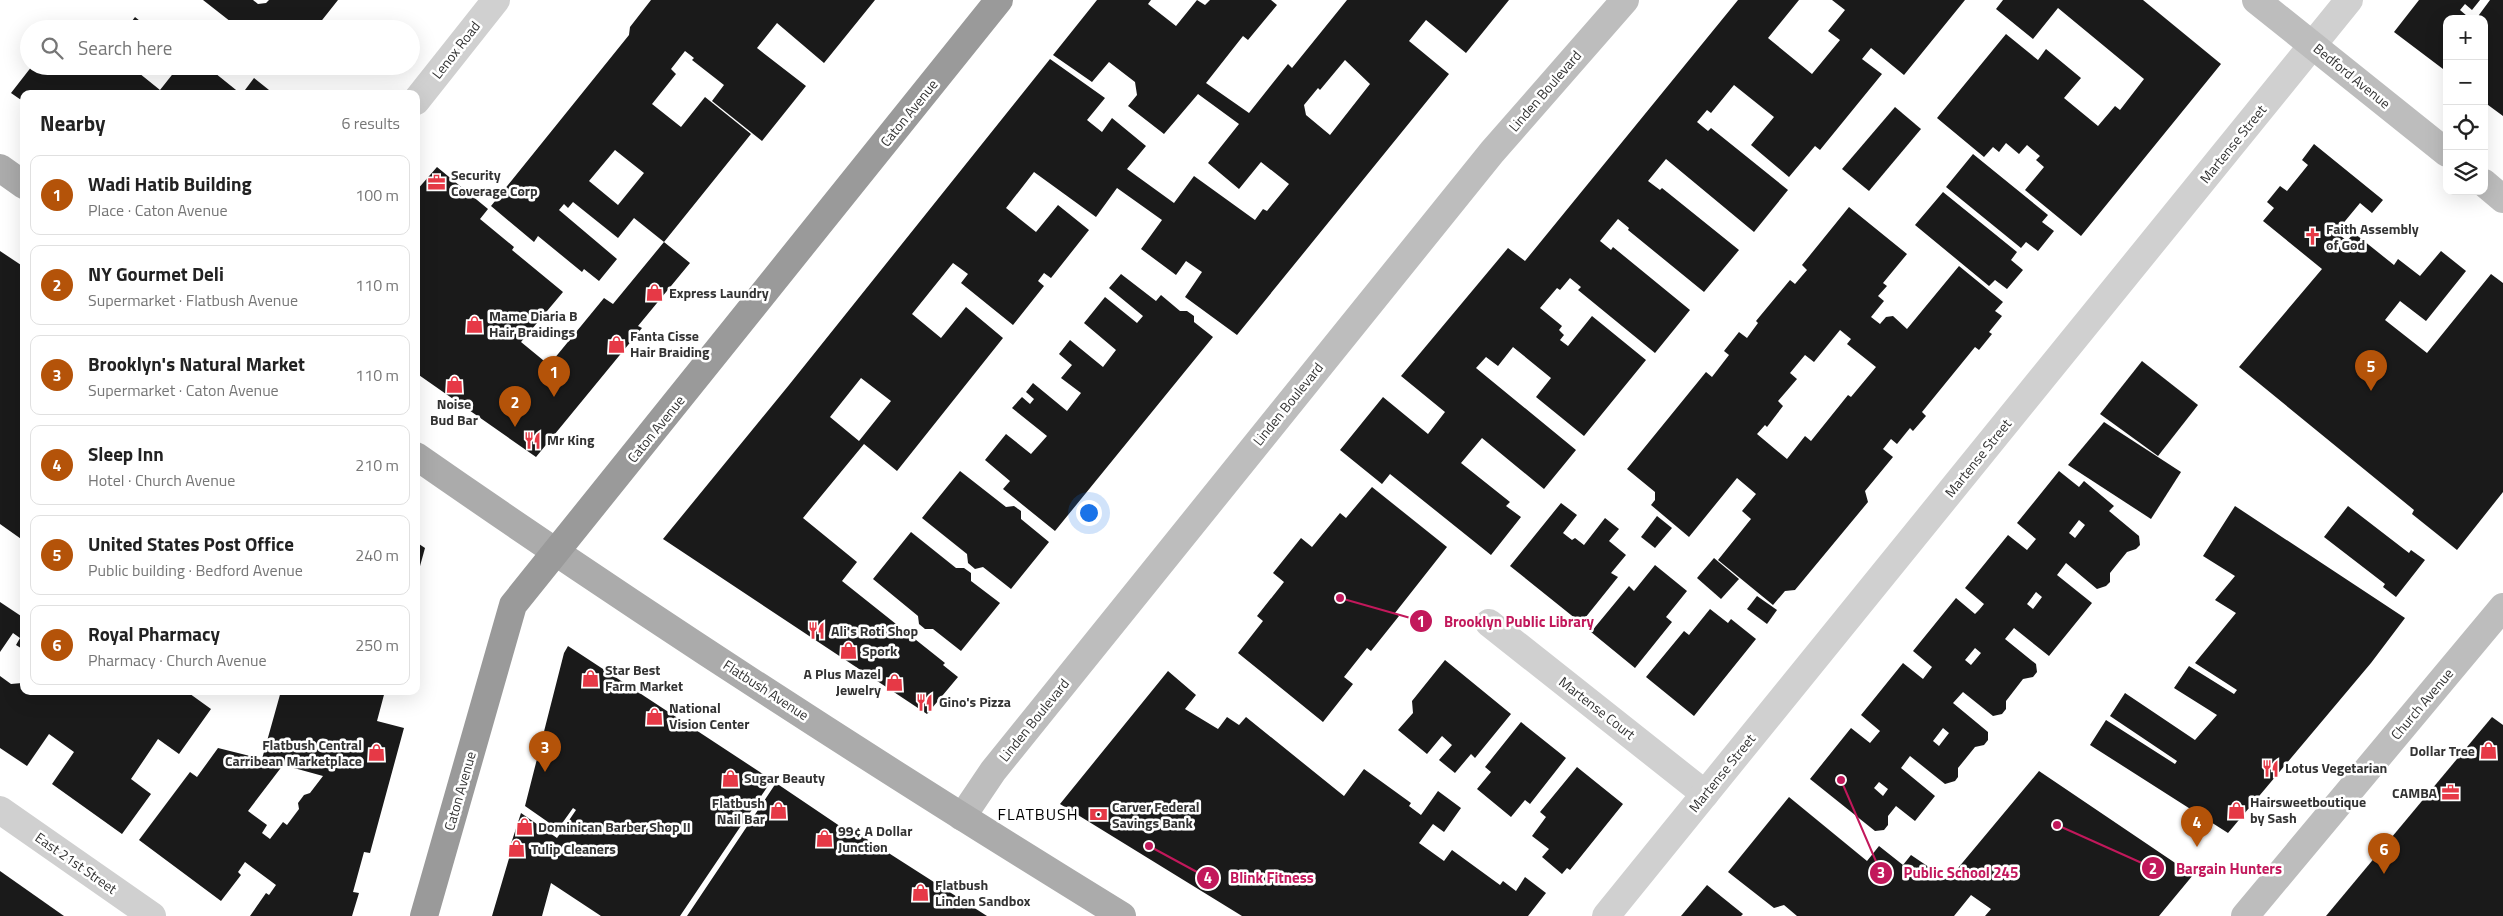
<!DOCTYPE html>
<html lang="en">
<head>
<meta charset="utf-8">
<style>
  body { margin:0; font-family:"Titillium Web",sans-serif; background:#f6f6f6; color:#222 }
  .controls { position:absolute; right:15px; top:15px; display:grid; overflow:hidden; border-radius:10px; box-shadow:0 5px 20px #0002 }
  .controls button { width:45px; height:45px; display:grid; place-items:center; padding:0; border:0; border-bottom:1px solid #e0e0e0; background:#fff; color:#222; font:25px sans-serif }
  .you { position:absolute; left:1088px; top:512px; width:18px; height:18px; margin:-12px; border:4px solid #fff; border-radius:50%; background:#1a73e8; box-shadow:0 0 0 8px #1a73e833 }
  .badge { display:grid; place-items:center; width:32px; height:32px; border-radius:50%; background:#b45309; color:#fff; font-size:16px; font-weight:700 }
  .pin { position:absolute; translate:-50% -41px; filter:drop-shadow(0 1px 2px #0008) }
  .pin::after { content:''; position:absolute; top:26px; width:18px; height:15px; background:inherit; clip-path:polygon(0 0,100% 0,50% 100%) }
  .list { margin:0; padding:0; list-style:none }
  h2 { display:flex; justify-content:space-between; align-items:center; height:65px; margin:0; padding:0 20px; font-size:21px }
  h2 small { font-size:16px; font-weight:400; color:#767676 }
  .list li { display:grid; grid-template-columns:32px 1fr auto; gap:15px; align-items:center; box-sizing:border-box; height:80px; margin:0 10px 10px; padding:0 10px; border:1px solid #e0e0e0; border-radius:10px }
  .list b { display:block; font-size:19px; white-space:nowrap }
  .list p { margin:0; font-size:16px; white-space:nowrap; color:#767676 }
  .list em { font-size:16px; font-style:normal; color:#767676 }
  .icon { flex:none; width:28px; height:28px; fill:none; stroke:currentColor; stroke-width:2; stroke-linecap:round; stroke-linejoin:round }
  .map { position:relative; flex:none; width:2503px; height:916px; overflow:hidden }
  .search { position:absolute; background:#fff; box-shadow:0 5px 20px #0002; left:20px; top:20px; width:400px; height:55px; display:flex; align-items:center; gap:12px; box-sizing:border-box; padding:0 18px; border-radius:28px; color:#767676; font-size:19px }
  .panel { position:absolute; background:#fff; box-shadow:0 5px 20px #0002; left:20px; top:90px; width:400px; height:605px; border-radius:10px }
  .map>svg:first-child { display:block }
  .building { fill:#1a1a1a; fill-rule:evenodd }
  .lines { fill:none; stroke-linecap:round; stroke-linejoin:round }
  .street { stroke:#d0d0d0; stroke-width:28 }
  .secondary { stroke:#bdbdbd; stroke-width:28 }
  .primary { stroke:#ababab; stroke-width:28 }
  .highway { stroke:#9a9a9a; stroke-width:28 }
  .labels { text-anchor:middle; stroke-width:5; stroke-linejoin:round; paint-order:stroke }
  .street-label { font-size:14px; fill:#333; stroke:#fff }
  .poi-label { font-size:14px; font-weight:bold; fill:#333; stroke:#fff; text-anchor:start }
  .quarter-label { font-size:16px; letter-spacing:1px; fill:#000; stroke:#fff }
  .leader { fill:none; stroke:#c2185b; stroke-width:2 }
  .callout-dot { fill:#c2185b; stroke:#fff; stroke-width:2 }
  .mark-label { font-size:15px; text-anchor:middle; font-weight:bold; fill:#fff }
  .callout-label { font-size:15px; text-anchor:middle; font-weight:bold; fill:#c2185b; stroke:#fff; stroke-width:5; stroke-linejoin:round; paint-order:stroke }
</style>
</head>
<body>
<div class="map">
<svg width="2503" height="916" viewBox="0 0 2503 916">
  <rect width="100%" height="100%" fill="#fff"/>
  <g class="building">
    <path d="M203,0h50l5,4 8,-1 3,-3h69l-23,29h-75z"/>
    <path d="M651,0h224l-51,63 -47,-40 -20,25 49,38 -44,55 -50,-40 12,-16 -32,-25 2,-2 -9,-7 -14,18 5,5 -24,30 29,23 24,-30 46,37 -87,108 26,21 -52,63 4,2 -106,129 -120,-84v-182l21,-24 51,42 -8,10 34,28 -2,3 51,42 -42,50 28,23 55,-67 9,6 51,-62 -30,-24 -16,20 -45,-36 -5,6 -4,-4 -5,6 58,49 -18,22 -15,-12 -2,3 -44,-36 -4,6 -43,-36 138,-171 1,-8zM615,150l29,23 -26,32 -29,-24z"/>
    <path d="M1097,0h54l-3,4 28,22 21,-26 8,5 5,-5h61l6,5 -29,35 -5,-4 -37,47 43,30 39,-49 4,4 55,-68h162l-43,53 -40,-33 -17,21 40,33 -212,261 -52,-38 17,-25 -16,-11 -10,14 -35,-26 21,-29 -45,-32 -21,29 -62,-45 -28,36 30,24 22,-27 31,25 -38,48 -7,-5 -6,8 6,5 -31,39 -52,-42 7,-9 -15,-11 -41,51 29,24 25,-31 37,31 -106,133 -33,-27 -61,74 54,44 -15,19 103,82 -2,2 15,12 -31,37 -264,-175 126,-154 261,-326 55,39 -18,22 15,12 10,-14 34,28 -19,23 47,34 20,-27 61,44 8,-11 4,2 22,-27 -28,-22 -22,27 -31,-26 31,-39 -41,-30 -34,40 -36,-28 9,-11 -2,-13 -26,-20 -17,20 -39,-27zM1345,60l25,24 -40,51 -24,-20 -2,-10 14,-17 2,2zM861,378l30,23 -32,40 -29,-24z"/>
    <path d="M1738,0h61l-31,38 44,36 28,-34 -12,-9 17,-21 -13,-10h133l-61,75 -33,-27 -9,11 20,15 -62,76 -5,-4 -26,31 -38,-32 23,-28 -40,-32 -23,28 -4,-3 -10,12 11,9 3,-3 77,62 -34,42 -88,-73 -18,22 12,9 2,-2 77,62 -35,42 -76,-62 1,-2 -11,-9 -10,12 -8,10 11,9 2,-3 77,63 -35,43 -77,-63 3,-3 -11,-9 -10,12 -3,-2 -17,20 22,18 -3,4 5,5 -4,5 8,6 24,-30 54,44 -62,76 -48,-39 15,-19 -38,-31 -15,19 -12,-9 -10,11 100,82 -32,39 -62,-51 -21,25 49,39 -4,4 15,11 -30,38 -101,-81 -8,10 -42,-34 43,-53 45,37 17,-22 -44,-36 107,-128 17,13z"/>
    <path d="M2003,0h140l78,64 -140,172 -56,-46 19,-23 -8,-7 4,-4 -13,-11 -8,9 -13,-11 -7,9 -6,-5 -9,10 -47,-39 69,-84 32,26 8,-11 35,29 -17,20 34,28 17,-20 5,4 24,-31 -86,-71 -25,31 -37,-30z"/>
    <path d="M2419,0h61l-8,10 -7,-6 -5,6 7,6 -2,3h-18v53l-53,-40z"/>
    <path d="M2490,0h13v116l-19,-14v-83h-8z"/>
    <path d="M135,17l15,12h-24z"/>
    <path d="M69,20l11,9h-18z"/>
    <path d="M32,66h104l-2,3 26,21 19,-24h41l-5,7 26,21h-217v8l-13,-9z"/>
    <path d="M254,78l20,16h-32z"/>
    <path d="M1895,107l26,22 -52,62 -27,-22z"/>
    <path d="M2314,144l69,56 -11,13 -12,-10 -24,29 11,9 7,-8 40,32 4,-6 22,17 21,-25 25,20 -40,50 -26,-20 -15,19 42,33 64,-79 12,9v209l-46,58 -45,-36 2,-4 -175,-143 83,-98 -59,-48 11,-13 -7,-6 13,-16 7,5 21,-26 -6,-5z"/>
    <path d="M1973,154l75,61 -6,7 12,9 -16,20 -12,-9 -5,6 -75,-61z"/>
    <path d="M1943,192l74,60 -6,8 12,10 -16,19 -12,-9 -6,6 -74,-61z"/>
    <path d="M1849,207l58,47 -24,29 4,3 -9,10 6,5 -13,16 9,7 6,-7 7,-1 14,13 52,-63 44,36 -8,9 7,5 -13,16 3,2 -13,16 -4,-3 -53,65 4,4 -13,15 -3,-3 -13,16 -6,-5 -8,10 10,8 -28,34 3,11 -73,88 -10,1 -12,14 -55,-45 33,-41 -9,-8 14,-17 -19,-16 -48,59 -38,-32 4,-5v-8l-28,-23 79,-97 6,5 17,-22 -5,-4 15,-19 8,6 11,-15 -2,-2 34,-41 5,4 12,-14 -5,-5zM1840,330l11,9 -4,5 29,23 -25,30 -3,-2 -37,46 -6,-5 -18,23 -30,-25 8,-9 2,2 16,-21 -5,-5 19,-22 -7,-6 15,-18 9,7z"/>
    <path d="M0,251l24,16v274l-24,-17z"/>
    <path d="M1121,274l35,27 5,-6 19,16h7l7,5v6l19,15 -158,194 -52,-42 7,-8 -25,-21 21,-26 25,20 16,-18 -35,-28 10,-11 8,7 4,-5 -8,-7 7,-9 34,28 14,-18 -20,-15 11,-13 -13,-11 11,-14 33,27 13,-17 -32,-27 21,-26 32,26 6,-7 -34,-28z"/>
    <path d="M2142,361l56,44 -40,51 -58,-42z"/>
    <path d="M2104,422l77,50 -30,47 -83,-54z"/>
    <path d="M960,471l46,36 8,-1 7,5v8l28,23 -38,47 -28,-22 -8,2 -7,-6 -1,-9 -45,-36z"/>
    <path d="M2059,471l20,16 5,-6 30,25 -5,5 30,25 1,9 -4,4 -9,3 -17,21v9l-4,4 -9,3 -31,-26 -9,12 35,28 -43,53 -35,-28 -9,11 31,25 1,8 -4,5 -10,2 -17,22v8l-4,5 -9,2 -30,-24 -10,11 35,29v8l-4,5 -9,2 -17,21v9l-3,4 -10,3 -35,-28 -9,12 34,28 -20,25 -19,-15 -8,10v9l-4,5 -9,1 -65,-52 41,-51 19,15 10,-12 -19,-16 42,-52 20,16 9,-12 -19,-16 43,-53 19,16 4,-4 5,-6 -19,-16 43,-53 19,15 9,-11 -19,-16zM2079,520l6,5 -10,13 -6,-5zM2036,592l6,5 -9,12 -6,-5zM1975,648l6,5 -10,12 -6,-5zM1943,728l6,5 -10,13 -6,-5zM1879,782l9,7 -5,7 -9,-8z"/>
    <path d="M1372,487l75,60 -52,66 4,3 -28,35 -4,-3 -23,29 9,7 -30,38 -85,-69 25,-32 -6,-5 27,-34 -11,-9 28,-35 11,9 28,-34 6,5z"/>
    <path d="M1561,503l16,12 -14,18 9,7 3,-2 9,7 21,-27 14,11 -10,12 17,14 -15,18 7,4 -37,46 -71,-57z"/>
    <path d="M2235,506l170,112 -34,45 -143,170 -138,-88 16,-25 69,44 2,-3 -67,-45 15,-23 70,47 22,-25 -43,-27 15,-22 45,28 3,-4 -42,-27 41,-50 -21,-13 20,-24 -32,-20z"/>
    <path d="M2348,506l61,47 2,-3 14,10 -29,37 -13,-10 2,-3 -61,-47z"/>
    <path d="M1657,516l15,12 -17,20 -14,-11z"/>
    <path d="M911,532l45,36h8l7,5v8l29,22 -39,48 -28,-22h-8l-6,-5 -1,-8 -45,-37z"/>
    <path d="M416,542l9,6 -8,29h-1z"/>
    <path d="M1714,558l25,21 -18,20 -24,-21z"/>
    <path d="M1655,565l32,26 -21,26 6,5 -37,46 -44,-36 38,-46 5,5z"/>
    <path d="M1757,596l20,14 -10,14 -20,-15z"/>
    <path d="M0,602l24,16v32l-8,-5 4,-7 -7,-5 -13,19z"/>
    <path d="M1710,609l18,14 3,-4 25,20 -62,77 -48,-39 38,-46 5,4z"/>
    <path d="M568,646l204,134 -92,136h-79l-50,-33 -9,33h-50l18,-61 -2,-2 13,-40 36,25 19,-28 -3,-2 -15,21 -33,-23 39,-153z"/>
    <path d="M1445,660l66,54 -36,44 -4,-4 -16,19 -16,-13 13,-15 -10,-9 -15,18 -29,-24 15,-17 -1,-12z"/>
    <path d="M1168,671l28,24 -11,14 33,20 9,-12 12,8 7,-8 98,79 20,-27 47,34 -2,3 12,9 17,-24 23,17 -17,24 -11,-8 -14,19 25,18 8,-11 48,35 3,-4 13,10 9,-14 21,16 -18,23h-286l-182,-112z"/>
    <path d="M0,676l11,8 11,-1 2,8h87l4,3 2,-3h12l6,4 2,-4h49l25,18 -32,45 -21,-15 -27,40 20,15 -29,40 -70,-50 22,-32 -25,-18 -22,32 -27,-18z"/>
    <path d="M281,691h104l-8,30 27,7 -34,125 -6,-1 -11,40 6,1 -7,23h-102l16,-23 3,2 7,-10 -31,-23 -7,10 3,3 -20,26 -82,-61 51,-68 7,5 21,-29 44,11zM283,765l40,11 -13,17 -6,2 -6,8 1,6 -12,16 -4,-3 -13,17 -8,-6 5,-8 -19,-14z"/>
    <path d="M2492,717l11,8v191h-177z"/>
    <path d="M1521,722l45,36 -36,46 -5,-4 -14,17 -34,-28 14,-17 -6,-5z"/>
    <path d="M1577,767l46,37 -53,66 -3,-2 -5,6 -20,-17 7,-8 -17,-13 14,-19 -6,-5z"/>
    <path d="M2039,771l154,104 -34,41h-174l6,-7 -20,-14 -17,21h-157l-13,-11 -10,3 -46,-36 61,-75 78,64 12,-15 24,19 8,-10 37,25z"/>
    <path d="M776,783l83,56 3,-3 125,80h-300z"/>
    <path d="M0,871l64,45h-64z"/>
    <path d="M1707,885l36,29 -2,2h-60z"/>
  </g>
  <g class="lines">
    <g class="street">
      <path d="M416,101l80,-101"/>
      <path d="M1489,623l216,171"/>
      <path d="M0,810l152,106"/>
      <path d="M1606,916l743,-916"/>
    </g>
    <g class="secondary">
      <path d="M2256,0l191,153"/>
      <path d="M2484,183l19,16"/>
      <path d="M962,817l31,-46 499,-619 133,-152"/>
      <path d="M2245,916l258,-309"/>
    </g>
    <g class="primary">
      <path d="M0,168l24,17"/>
      <path d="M416,456c231,161 467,313 706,460"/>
    </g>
    <path class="highway" d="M424,916l89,-311 486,-605"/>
  </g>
  <defs>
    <symbol id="office-bare" viewBox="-9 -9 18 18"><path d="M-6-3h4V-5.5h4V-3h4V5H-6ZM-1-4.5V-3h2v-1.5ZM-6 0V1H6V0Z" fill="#e63946" stroke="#fff" stroke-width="2.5" paint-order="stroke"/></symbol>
    <symbol id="church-bare" viewBox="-9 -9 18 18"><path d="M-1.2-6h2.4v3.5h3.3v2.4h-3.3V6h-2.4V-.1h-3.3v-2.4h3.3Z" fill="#e63946" stroke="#fff" stroke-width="2.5" paint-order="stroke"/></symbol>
    <symbol id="shop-bare" viewBox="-9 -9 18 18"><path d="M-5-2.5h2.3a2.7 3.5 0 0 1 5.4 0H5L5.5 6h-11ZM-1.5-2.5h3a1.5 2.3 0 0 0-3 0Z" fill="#e63946" stroke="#fff" stroke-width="2.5" paint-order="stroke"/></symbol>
    <symbol id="restaurant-bare" viewBox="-9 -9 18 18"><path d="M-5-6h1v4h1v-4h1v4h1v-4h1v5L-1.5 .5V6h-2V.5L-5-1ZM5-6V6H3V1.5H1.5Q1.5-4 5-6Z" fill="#e63946" stroke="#fff" stroke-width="2.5" paint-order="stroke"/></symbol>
    <symbol id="bank-bare" viewBox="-9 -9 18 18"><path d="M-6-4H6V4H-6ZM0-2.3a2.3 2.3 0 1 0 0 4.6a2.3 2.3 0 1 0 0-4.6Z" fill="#e63946" stroke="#fff" stroke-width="2.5" paint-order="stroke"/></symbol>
  </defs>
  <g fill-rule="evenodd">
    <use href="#office-bare" x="424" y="170" width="25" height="25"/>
    <use href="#church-bare" x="2300" y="224" width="25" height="25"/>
    <use href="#shop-bare" x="642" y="280" width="25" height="25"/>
    <use href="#shop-bare" x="462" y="312" width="25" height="25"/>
    <use href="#shop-bare" x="604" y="332" width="25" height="25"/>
    <use href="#shop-bare" x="442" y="372" width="25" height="25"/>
    <use href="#restaurant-bare" x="520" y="428" width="25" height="25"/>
    <use href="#restaurant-bare" x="804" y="618" width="25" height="25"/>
    <use href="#shop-bare" x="836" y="638" width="25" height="25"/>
    <use href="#shop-bare" x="578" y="666" width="25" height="25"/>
    <use href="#shop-bare" x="882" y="670" width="25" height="25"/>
    <use href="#restaurant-bare" x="912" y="690" width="25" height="25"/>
    <use href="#shop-bare" x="642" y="704" width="25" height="25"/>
    <use href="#shop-bare" x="2476" y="738" width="25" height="25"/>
    <use href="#shop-bare" x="364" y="740" width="25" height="25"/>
    <use href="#restaurant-bare" x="2258" y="756" width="25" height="25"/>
    <use href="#shop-bare" x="718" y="766" width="25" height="25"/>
    <use href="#office-bare" x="2438" y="780" width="25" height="25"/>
    <use href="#shop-bare" x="2224" y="798" width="25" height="25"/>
    <use href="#shop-bare" x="766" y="798" width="25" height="25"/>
    <use href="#bank-bare" x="1086" y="802" width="25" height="25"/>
    <use href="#shop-bare" x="512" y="814" width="25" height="25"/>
    <use href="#shop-bare" x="812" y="826" width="25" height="25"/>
    <use href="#shop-bare" x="504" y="836" width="25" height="25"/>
    <use href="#shop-bare" x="908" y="880" width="25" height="25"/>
  </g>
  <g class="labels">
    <g class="street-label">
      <text transform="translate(456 50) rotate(-52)" y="5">Lenox Road</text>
      <text transform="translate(2352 76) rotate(39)" y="5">Bedford Avenue</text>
      <text transform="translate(1545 91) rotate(-49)" y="5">Linden Boulevard</text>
      <text transform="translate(909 113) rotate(-51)" y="5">Caton Avenue</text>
      <text transform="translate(2233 144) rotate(-51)" y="5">Martense Street</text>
      <text transform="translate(1288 404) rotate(-51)" y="5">Linden Boulevard</text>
      <text transform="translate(656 429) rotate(-51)" y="5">Caton Avenue</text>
      <text transform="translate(1978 458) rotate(-51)" y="5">Martense Street</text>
      <text transform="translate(766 690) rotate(33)" y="5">Flatbush Avenue</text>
      <text transform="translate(2422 704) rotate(-50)" y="5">Church Avenue</text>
      <text transform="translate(1597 708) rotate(38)" y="5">Martense Court</text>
      <text transform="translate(1034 720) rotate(-51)" y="5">Linden Boulevard</text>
      <text transform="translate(1722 773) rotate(-51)" y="5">Martense Street</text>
      <text transform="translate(460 791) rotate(-74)" y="5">Caton Avenue</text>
      <text transform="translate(76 863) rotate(35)" y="5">East 21st Street</text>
    </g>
    <g class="poi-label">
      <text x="451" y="180">Security<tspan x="451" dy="16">Coverage Corp</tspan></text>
      <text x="2326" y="234">Faith Assembly<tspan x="2326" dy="16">of God</tspan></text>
      <text x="669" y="298">Express Laundry</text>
      <text x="489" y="321">Mame Diaria B<tspan x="489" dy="16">Hair Braidings</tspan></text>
      <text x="630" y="341">Fanta Cisse<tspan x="630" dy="16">Hair Braiding</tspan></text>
      <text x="454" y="409" text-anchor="middle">Noise<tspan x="454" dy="16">Bud Bar</tspan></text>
      <text x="547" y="445">Mr King</text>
      <text x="831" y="636">Ali's Roti Shop</text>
      <text x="862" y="656">Spork</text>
      <text x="605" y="675">Star Best<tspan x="605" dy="16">Farm Market</tspan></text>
      <text x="881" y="679" text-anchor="end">A Plus Mazel<tspan x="881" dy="16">Jewelry</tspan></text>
      <text x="939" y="707">Gino's Pizza</text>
      <text x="669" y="713">National<tspan x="669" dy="16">Vision Center</tspan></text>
      <text x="362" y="750" text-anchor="end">Flatbush Central<tspan x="362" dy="16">Carribean Marketplace</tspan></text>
      <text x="2475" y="756" text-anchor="end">Dollar Tree</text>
      <text x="2285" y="773">Lotus Vegetarian</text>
      <text x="744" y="783">Sugar Beauty</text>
      <text x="2437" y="798" text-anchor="end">CAMBA</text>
      <text x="2250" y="807">Hairsweetboutique<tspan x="2250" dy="16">by Sash</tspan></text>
      <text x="765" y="808" text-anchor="end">Flatbush<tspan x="765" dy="16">Nail Bar</tspan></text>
      <text x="1112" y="812">Carver Federal<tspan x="1112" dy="16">Savings Bank</tspan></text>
      <text x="538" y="832">Dominican Barber Shop II</text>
      <text x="838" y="836">99¢ A Dollar<tspan x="838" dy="16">Junction</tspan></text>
      <text x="531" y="854">Tulip Cleaners</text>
      <text x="935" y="890">Flatbush<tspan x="935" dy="16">Linden Sandbox</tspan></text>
    </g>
    <g class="quarter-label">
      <text x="1038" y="820">FLATBUSH</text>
    </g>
  </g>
  <path class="leader" d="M1340 598L1421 621M2057 825L2153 868M1841 780L1881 873M1149 846L1208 878"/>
  <g class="callout-dot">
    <circle cx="1340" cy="598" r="5"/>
    <circle cx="2057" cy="825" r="5"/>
    <circle cx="1841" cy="780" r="5"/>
    <circle cx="1149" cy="846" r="5"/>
    <circle cx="1421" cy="621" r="12"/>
    <circle cx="2153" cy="868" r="12"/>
    <circle cx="1881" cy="873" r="12"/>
    <circle cx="1208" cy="878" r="12"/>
  </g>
  <g class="mark-label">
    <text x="1421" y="627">1</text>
    <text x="2153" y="874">2</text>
    <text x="1881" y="878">3</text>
    <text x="1208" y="883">4</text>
  </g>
  <g class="callout-label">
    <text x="1519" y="627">Brooklyn Public Library</text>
    <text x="2229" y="874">Bargain Hunters</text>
    <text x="1961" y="878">Public School 245</text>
    <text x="1272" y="883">Blink Fitness</text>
  </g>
</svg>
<div class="controls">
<button>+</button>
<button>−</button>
<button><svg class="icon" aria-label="locate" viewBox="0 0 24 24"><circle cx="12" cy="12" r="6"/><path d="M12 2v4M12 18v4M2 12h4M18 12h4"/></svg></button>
<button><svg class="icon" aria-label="layers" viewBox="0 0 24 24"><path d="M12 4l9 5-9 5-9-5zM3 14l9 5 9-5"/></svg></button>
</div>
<div class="you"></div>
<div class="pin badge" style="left:554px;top:397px">1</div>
<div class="pin badge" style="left:515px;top:427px">2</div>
<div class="pin badge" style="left:545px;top:772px">3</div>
<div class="pin badge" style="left:2197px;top:847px">4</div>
<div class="pin badge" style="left:2371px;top:391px">5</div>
<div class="pin badge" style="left:2384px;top:874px">6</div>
<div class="search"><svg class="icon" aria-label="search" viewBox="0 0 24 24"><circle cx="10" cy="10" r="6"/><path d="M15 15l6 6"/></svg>Search here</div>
<section class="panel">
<h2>Nearby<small>6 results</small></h2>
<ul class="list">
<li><span class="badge">1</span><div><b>Wadi Hatib Building</b><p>Place · Caton Avenue</p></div><em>100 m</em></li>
<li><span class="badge">2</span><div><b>NY Gourmet Deli</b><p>Supermarket · Flatbush Avenue</p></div><em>110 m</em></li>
<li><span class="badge">3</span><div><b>Brooklyn's Natural Market</b><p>Supermarket · Caton Avenue</p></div><em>110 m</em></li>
<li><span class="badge">4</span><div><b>Sleep Inn</b><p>Hotel · Church Avenue</p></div><em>210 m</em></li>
<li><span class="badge">5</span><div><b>United States Post Office</b><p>Public building · Bedford Avenue</p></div><em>240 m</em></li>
<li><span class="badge">6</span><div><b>Royal Pharmacy</b><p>Pharmacy · Church Avenue</p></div><em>250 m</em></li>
</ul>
</section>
</div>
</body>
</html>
